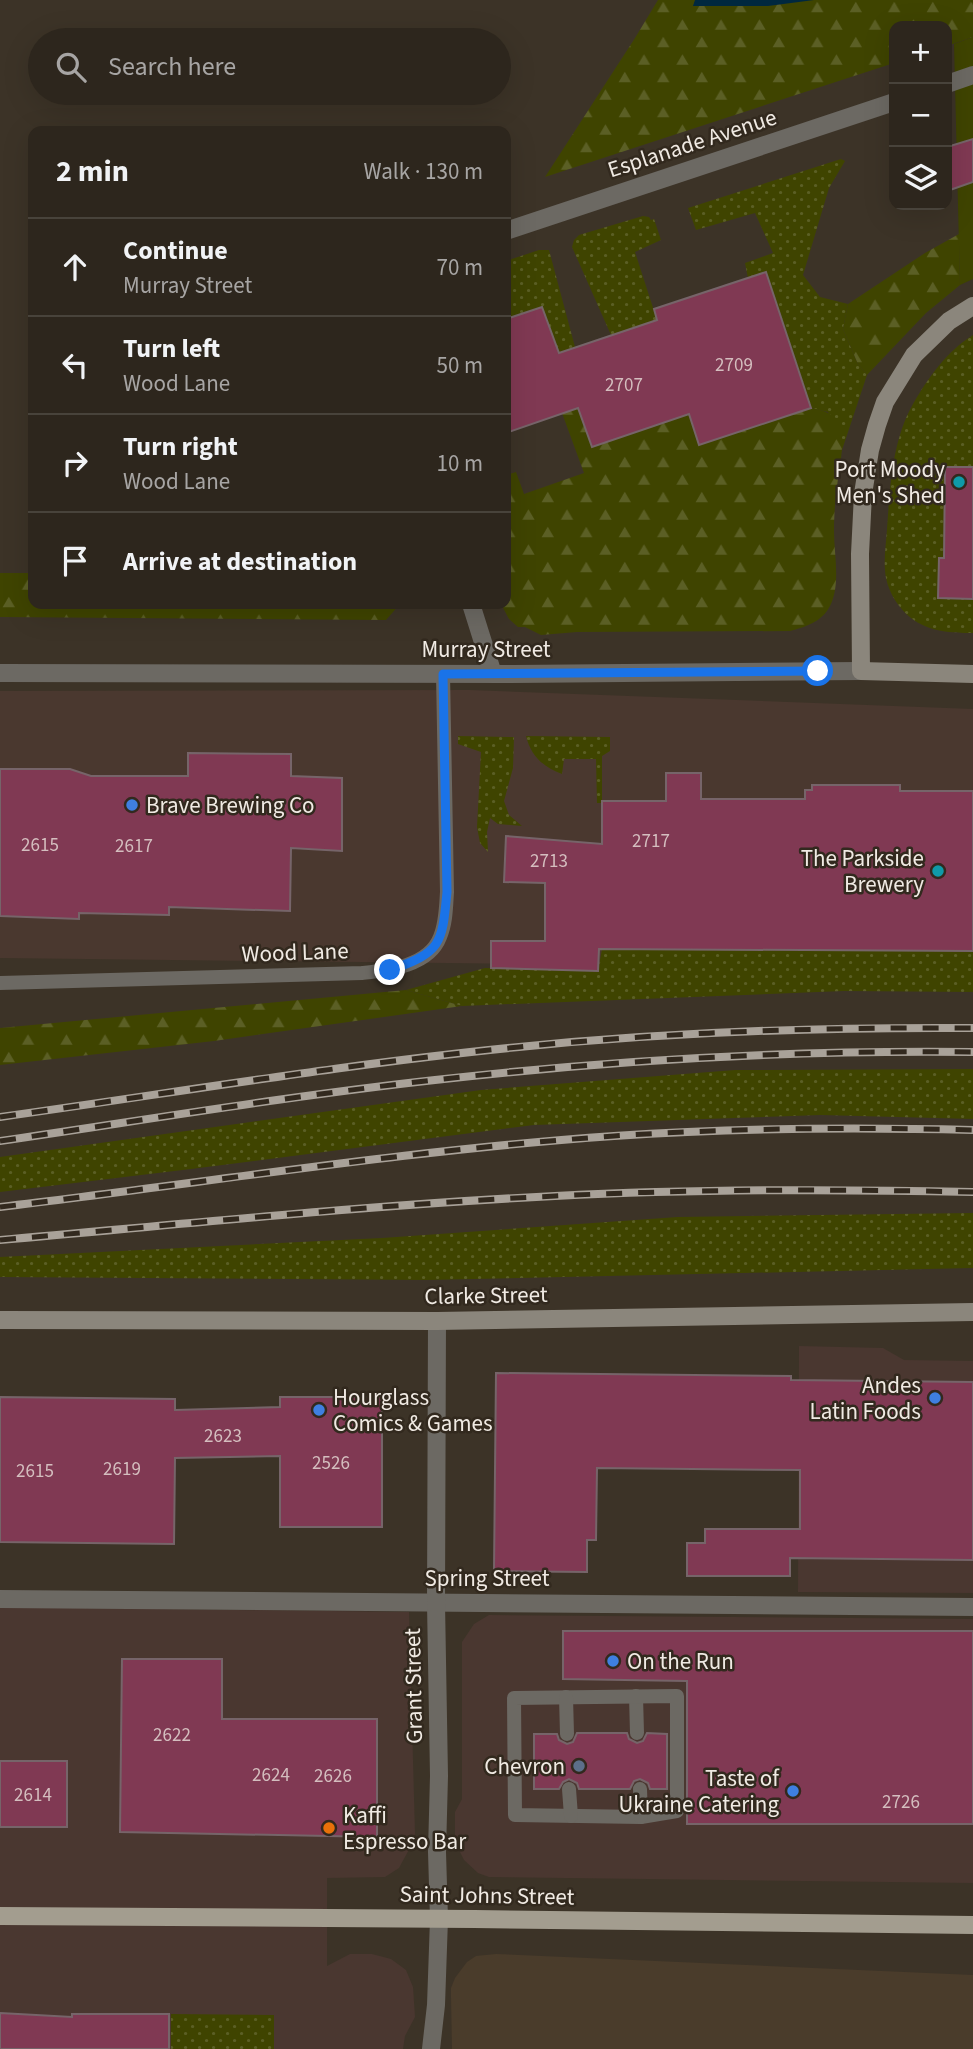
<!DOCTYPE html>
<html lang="en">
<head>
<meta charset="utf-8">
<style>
  body { margin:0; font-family:"Source Sans 3",sans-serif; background:#39322a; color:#f1f3f6 }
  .controls { position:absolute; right:21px; top:21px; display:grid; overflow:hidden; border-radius:14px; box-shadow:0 7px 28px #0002 }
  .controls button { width:63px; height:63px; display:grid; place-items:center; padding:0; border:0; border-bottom:2px solid #48433b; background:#2d261d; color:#f1f3f6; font:35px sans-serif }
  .stop { position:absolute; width:21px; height:21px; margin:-16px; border:5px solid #1a73e8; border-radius:50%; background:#fff }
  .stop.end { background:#1a73e8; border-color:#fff; box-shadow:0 2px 7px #0008 }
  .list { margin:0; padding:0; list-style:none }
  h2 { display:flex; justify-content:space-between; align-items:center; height:91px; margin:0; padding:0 28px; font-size:30px }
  h2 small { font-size:23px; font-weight:400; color:#a7a5a4 }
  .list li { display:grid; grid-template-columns:46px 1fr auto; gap:21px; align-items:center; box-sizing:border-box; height:98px; padding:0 28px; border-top:2px solid #48433b }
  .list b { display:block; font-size:26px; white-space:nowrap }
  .list p { margin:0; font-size:23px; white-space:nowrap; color:#a7a5a4 }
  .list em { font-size:23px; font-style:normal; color:#a7a5a4 }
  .icon { flex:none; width:38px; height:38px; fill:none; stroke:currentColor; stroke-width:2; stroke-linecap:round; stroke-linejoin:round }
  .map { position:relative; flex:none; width:973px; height:2049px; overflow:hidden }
  .search { position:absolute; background:#2d261d; box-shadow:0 7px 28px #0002; left:28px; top:28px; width:483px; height:77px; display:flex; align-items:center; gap:18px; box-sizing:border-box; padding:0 24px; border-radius:38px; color:#a7a5a4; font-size:26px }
  .panel { position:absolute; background:#2d261d; box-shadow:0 7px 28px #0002; left:28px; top:126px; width:483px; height:483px; border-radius:14px }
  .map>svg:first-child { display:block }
  .commercial { fill:#4a3730 }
  .industrial { fill:#4a382f }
  .built { fill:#4a3c2b }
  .grass { fill:url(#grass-dots) }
  .forest { fill:url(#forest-firs) }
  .green { fill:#3f4400 }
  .water { fill:#00283f }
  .building { fill:#803953; stroke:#766469; stroke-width:2 }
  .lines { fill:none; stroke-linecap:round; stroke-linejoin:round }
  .service { stroke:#6c6963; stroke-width:14 }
  .minor { stroke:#6c6963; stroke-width:18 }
  .tertiary { stroke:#6c6963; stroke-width:18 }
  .secondary { stroke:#8b867c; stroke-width:18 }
  .primary { stroke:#a39d8f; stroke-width:18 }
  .rail-casing { stroke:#a9a299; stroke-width:8 }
  .rail { stroke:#32291e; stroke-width:5; stroke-dasharray:16; stroke-linecap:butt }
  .route { stroke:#1a73e8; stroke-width:9 }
  .culture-dot { fill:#0f9aa8; stroke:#32291e; stroke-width:2.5 }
  .shop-dot { fill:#3f7fe0; stroke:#32291e; stroke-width:2.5 }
  .service-dot { fill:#5c6f8a; stroke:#32291e; stroke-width:2.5 }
  .food-dot { fill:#e8710a; stroke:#32291e; stroke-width:2.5 }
  .labels { text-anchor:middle; stroke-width:5; stroke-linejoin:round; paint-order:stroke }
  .number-label { font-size:19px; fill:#d4bebf }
  .street-label { font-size:23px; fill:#f0eae3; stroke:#32291e }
  .poi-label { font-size:23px; fill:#f0eae3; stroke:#32291e; text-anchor:end }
</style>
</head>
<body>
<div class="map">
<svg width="973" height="2049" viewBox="0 0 973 2049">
  <defs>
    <pattern id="grass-dots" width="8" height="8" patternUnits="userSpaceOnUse" patternTransform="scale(1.75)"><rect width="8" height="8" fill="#3f4400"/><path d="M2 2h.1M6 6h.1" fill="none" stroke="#5b5f25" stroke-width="1.8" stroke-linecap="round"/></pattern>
    <pattern id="forest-firs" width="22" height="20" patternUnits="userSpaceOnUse" patternTransform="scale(1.75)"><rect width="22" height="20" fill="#3f4400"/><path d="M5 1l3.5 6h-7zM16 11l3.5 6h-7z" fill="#5b5f25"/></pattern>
  </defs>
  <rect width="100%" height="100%" fill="#3c3327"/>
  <g class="commercial">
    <path d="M799,1346l84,2 21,12 69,1v232l-175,-1z"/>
    <path d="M0,1607l409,5 6,222 -3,10 -13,24 -14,9 -58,1v88l23,-12h22l19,5 15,11 7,17 2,30 -10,19 -2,13h-403z"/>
    <path d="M489,1615l484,4v264l-484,-6 -11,-4 -14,-13 -9,-18v-30l7,-13v-157l12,-18z"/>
  </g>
  <path class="industrial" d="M469,690l504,19v260l-973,-11v-267z"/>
  <path class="built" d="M496,1954l477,21v74h-521l-1,-52v-9l4,-10 12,-16 9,-6z"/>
  <g class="grass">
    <path d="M841,159l4,2 -16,27 -26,87 17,22 28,7 -5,25 15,35 9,11 -26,78 -13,-41 -17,-4 -45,-136 -18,6 -3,-15 28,-10 -18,-40 -59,17 -8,-22z"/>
    <path d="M643,216l6,1 2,3 3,-1 7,21 -26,12 22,68 -46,15 -39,-88 2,-7 5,-5z"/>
    <path d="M539,250h10l26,97 -16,6 -17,-46 -36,12v-58z"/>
    <path d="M973,335v298c-21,0 -44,-1 -62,-15 -12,-9 -22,-25 -25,-40 -3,-16 0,-33 1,-49 3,-42 5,-88 26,-125 15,-26 34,-53 60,-69z"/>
    <path d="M458,736l56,1 -1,31 -9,33 5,14 13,11 -24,-2 -8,-6 -3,14 1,20 -8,-9 -3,-16 4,-75 -23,-8z"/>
    <path d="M526,736l84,1v14l-8,5v47h-5l-1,-44h-32l-2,15c-19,-7 -31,-18 -36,-38z"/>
    <path d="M602,949l371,2v41l-129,-1 -382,15 -56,-16 79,-22 113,3z"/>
    <path d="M973,1069v50l-152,-4 -287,10 -343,44 -191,23v-35l481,-67 254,-20z"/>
    <path d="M973,1213v55l-546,12 -427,-3v-20l382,-19 296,-21z"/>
    <path d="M171,2014l103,1v34h-103z"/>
  </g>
  <g class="forest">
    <path d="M658,0h315v37l-26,9v-20h-53v37l-349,114 90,-139z"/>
    <path d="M959,234l1,51 -34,28 -59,62 -9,-11 -15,-35 5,-25 77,-51z"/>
    <path d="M578,408l14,39 97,-33 10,31 112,-37c12,2 26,6 29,20 5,20 -1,39 -3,59 -2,14 -3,30 -3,44 0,24 7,53 -4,75 -8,16 -25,21 -40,25l-213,1 -36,3 -16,-8h-7l-9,-8 -8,-15h5v-129l10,-3 8,22 60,-21 -22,-60z"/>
    <path d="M0,573h33v31h367l-14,16 -386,-3z"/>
    <path d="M406,990l56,16 -248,35 -214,24v-37z"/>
  </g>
  <path class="green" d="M973,37v242l-13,6 -6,-241z"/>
  <path class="water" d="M695,0h119l-46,6h-75z"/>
  <g class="building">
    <path d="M973,139v43l-26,9v-44z"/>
    <path d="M766,272l45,136 -112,37 -10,-31 -97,33 -14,-39 -72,25v-114l36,-12 17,46 98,-33 -3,-11z"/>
    <path d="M945,467h28v132l-35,-1 1,-40h5z"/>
    <path d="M188,753l103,1v22l51,2v73l-51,-3 -1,63 -121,-4v8l-90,-2v6l-79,-3v-147h70l21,7h97z"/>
    <path d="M666,773h35v26h104v-9h7v-5h88v6h73v160l-374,-2 -1,22 -107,-3v-27h54v-58l-41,-1 2,-46 96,8v-43h64z"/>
    <path d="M496,1373l295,3v4l182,2v178l-183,-2v18h-103v-33h18v-14h95v-59l-203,-2 -1,72h-9v32l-93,-1z"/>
    <path d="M0,1397l175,2v11l105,-3v-10h102v130h-102v-71l-105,2 -1,86 -174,-2z"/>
    <path d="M563,1631h410v193h-286v-143l-124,-2z"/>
    <path d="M122,1659h100v60h155v118l-257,-5z"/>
    <path d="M577,1733h50l2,6 8,4 6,-2 4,-8 20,1v55h-17l-2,-6 -8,-4 -6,2 -4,8h-51l-2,-6 -8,-4 -6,3 -4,7h-25v-55h23l2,6 8,4 6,-2z"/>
    <rect x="0" y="1761" width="67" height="66"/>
    <path d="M0,2013l72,4v-3h97v35h-169z"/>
  </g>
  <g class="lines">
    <g class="service">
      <path d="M0,983l362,-10c27,-3 67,-7 78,-36 6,-14 6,-30 7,-45l-4,-218"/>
      <path d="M636,1696l1,37"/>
      <path d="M677,1696v115l-36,6 -126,-2 -1,-117z"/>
      <path d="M566,1697l1,37"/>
      <path d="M569,1789l2,27"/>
      <path d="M640,1789l1,28"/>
    </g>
    <g class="minor">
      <path d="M947,84l26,-9"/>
      <path d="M506,231l388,-129"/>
      <path d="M471,604l22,70"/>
      <path d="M0,673l513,1 348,-3"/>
      <path d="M0,1599l973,8"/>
    </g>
    <path class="tertiary" d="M431,2049l5,-44 3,-86 -2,-67 2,-76 -3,-173 1,-282"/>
    <g class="secondary">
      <path d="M973,306l-24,15 -35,34 -29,47 -8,23 -7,25 -7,44 -3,60 1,117 112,3"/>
      <path d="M0,1320l437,1 536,-9"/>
    </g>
    <path class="primary" d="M0,1916l474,3 499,6"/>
    <defs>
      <g id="rail">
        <path d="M0,1117c173,-24 345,-53 519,-70 151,-15 302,-20 454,-19"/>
        <path d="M0,1141c145,-21 289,-45 435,-61 178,-20 358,-30 538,-28"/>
        <path d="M0,1207c204,-24 409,-57 614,-71 119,-8 239,-9 359,-6"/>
        <path d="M0,1240c185,-16 369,-35 555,-44 139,-7 278,-7 418,-4"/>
      </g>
    </defs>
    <use href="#rail" class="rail-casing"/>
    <use href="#rail" class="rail"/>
  </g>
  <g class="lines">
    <path class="route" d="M390,970c52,-18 52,-26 57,-78l-4,-218 375,-3"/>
  </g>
  <g class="culture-dot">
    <circle cx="959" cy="482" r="7"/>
    <circle cx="938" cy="871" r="7"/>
  </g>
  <g class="shop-dot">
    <circle cx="132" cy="805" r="7"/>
    <circle cx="935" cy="1398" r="7"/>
    <circle cx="319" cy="1410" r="7"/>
    <circle cx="613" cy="1661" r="7"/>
    <circle cx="793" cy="1791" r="7"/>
  </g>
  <circle class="service-dot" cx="579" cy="1766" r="7"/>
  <circle class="food-dot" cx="329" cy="1828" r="7"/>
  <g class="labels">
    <g class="number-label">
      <text x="734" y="371">2709</text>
      <text x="624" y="391">2707</text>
      <text x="651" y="847">2717</text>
      <text x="40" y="851">2615</text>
      <text x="134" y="852">2617</text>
      <text x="549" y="867">2713</text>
      <text x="223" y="1442">2623</text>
      <text x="331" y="1469">2526</text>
      <text x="122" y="1475">2619</text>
      <text x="35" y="1477">2615</text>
      <text x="172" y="1741">2622</text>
      <text x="271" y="1781">2624</text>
      <text x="333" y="1782">2626</text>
      <text x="33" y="1801">2614</text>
      <text x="901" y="1808">2726</text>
    </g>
    <g class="street-label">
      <text transform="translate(692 143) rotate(-18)" y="8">Esplanade Avenue</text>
      <text x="486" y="657">Murray Street</text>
      <text transform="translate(295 952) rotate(-2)" y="8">Wood Lane</text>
      <text transform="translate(486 1295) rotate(-1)" y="8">Clarke Street</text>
      <text x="487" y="1586">Spring Street</text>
      <text transform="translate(413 1686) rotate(-91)" y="8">Grant Street</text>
      <text transform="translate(487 1895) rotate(1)" y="8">Saint Johns Street</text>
    </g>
    <g class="poi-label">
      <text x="945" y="477">Port Moody<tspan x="945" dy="26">Men's Shed</tspan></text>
      <text x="146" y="813" text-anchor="start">Brave Brewing Co</text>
      <text x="924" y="866">The Parkside<tspan x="924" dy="26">Brewery</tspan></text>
      <text x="921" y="1393">Andes<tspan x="921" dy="26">Latin Foods</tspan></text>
      <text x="333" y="1405" text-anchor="start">Hourglass<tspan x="333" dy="26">Comics &amp; Games</tspan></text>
      <text x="627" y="1669" text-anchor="start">On the Run</text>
      <text x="565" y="1774">Chevron</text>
      <text x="779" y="1786">Taste of<tspan x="779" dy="26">Ukraine Catering</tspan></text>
      <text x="343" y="1823" text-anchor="start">Kaffi<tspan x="343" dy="26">Espresso Bar</tspan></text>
    </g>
  </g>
</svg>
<div class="controls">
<button>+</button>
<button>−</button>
<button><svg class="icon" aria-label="layers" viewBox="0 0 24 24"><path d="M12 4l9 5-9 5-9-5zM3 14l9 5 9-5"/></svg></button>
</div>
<div class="stop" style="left:818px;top:671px"></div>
<div class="stop end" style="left:390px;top:970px"></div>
<div class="search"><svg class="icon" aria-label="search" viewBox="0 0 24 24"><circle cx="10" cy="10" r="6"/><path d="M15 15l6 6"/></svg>Search here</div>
<section class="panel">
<h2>2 min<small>Walk · 130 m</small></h2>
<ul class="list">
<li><svg class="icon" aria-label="ahead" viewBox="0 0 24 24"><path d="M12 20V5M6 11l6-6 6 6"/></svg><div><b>Continue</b><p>Murray Street</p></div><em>70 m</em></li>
<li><svg class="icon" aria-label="left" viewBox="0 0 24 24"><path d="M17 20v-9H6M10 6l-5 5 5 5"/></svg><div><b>Turn left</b><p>Wood Lane</p></div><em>50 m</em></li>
<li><svg class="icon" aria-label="right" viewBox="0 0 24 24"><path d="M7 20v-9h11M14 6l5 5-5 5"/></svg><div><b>Turn right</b><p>Wood Lane</p></div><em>10 m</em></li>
<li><svg class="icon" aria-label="arrive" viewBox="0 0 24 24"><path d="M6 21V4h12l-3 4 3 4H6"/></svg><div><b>Arrive at destination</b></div></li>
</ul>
</section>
</div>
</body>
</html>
